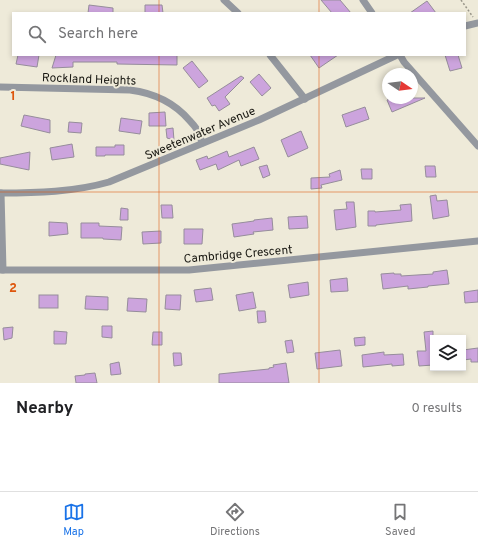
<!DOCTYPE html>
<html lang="en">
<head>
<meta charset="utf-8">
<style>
  body { margin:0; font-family:Overpass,sans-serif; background:#f6f6f6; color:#202124 }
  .controls { position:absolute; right:12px; bottom:12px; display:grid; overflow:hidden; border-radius:0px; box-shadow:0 2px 6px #0003 }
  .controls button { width:36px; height:36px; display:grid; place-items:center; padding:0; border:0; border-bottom:1px solid #e0e0e0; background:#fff; color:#202124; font:20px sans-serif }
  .compass { position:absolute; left:382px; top:68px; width:36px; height:36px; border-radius:50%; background:#fff; box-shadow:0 2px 6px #0003; rotate:103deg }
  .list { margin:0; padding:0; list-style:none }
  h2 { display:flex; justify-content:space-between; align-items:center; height:52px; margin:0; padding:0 16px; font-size:17px }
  h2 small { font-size:13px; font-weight:400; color:#757577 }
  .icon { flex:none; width:22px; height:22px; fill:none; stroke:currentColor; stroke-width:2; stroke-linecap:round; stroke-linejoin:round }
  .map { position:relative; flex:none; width:478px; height:383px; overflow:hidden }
  .search { position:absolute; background:#fff; box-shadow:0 2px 6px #0003; left:12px; right:12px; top:12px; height:44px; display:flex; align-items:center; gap:10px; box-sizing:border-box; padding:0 14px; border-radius:0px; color:#757577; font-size:15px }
  .sheet { height:108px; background:#fff }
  nav { display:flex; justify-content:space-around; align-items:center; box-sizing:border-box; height:56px; border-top:1px solid #e0e0e0; background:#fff; font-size:11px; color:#757577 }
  nav a { display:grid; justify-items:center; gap:2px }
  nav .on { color:#1a73e8 }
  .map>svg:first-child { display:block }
  .building { fill:#cca4dd; stroke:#968d9b }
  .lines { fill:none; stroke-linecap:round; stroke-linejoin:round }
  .path { stroke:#989589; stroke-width:1.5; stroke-dasharray:2 2; stroke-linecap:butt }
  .minor { stroke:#94989f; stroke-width:7 }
  .grid { fill:none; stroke:#de560c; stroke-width:1; stroke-opacity:0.55 }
  .labels { text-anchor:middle; stroke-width:4; stroke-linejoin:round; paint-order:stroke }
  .street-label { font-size:12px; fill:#181711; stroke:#eeead9 }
  .grid-label { font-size:13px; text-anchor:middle; font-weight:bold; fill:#de560c; stroke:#eeead9; stroke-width:4; stroke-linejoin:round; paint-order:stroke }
</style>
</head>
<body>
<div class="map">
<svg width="478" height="383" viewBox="0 0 478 383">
  <rect width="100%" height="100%" fill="#eeead9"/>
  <g class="building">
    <path d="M321,0h19l11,13h-19z"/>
    <path d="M427,1l9,12h-26z"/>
    <path d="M89,5l24,3v5h-25z"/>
    <path d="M145,5h17l1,8h-18z"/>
    <path d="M18,55h21l-2,12 -21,-3z"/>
    <path d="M56,55h121v10l-60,-1v-2h-44v5l-21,1z"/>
    <path d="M310,55h28l-19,13z"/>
    <path d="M445,55h13l4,13 -12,3z"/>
    <path d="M192,61l16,20 -9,7 -16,-20z"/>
    <path d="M259,74l12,14 -9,8 -12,-14z"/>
    <path d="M241,76l3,2 -19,19 5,7 -11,7 -4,-6 -3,1 -5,-8z"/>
    <path d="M392,98h33l-33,14 -5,-12z"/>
    <path d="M365,107l4,12 -23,8 -4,-12z"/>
    <path d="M165,112l1,14h-17v-13z"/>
    <path d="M24,115l26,5v13l-29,-7z"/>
    <path d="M121,118l21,3 -2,13 -21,-3z"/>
    <path d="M69,122l13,1 -1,10 -13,-1z"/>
    <path d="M173,128l1,12 -7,-2 -1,-9z"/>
    <path d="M301,131l7,17 -20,9 -7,-17z"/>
    <path d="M72,144l2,13 -22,3 -2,-12z"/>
    <path d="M115,145h9v10h-19v1h-9v-9h19z"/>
    <path d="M254,147l5,12 -18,7 -2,-6 -21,10 -2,-6 -16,6 -4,-10 11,-4 1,3 19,-8 2,6z"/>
    <path d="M30,152l-1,18 -29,-6v-6z"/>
    <path d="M267,165l3,10 -7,3 -4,-11z"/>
    <path d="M425,166h10l1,11h-10z"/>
    <path d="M361,169h11v10h-10z"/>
    <path d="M340,170l2,10 -21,5 1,3 -11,1v-11l19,-1 -1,-3z"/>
    <path d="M436,195l1,6 10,-1 2,16 -16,3 -3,-23z"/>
    <path d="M346,202h8l2,25 -20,3 -2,-20 13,-1z"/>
    <path d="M411,204l1,17 -36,4v1h-8v-15h7v1l26,-2 -1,-5z"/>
    <path d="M161,205h11l1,13h-11z"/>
    <path d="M121,208l7,1v11h-8z"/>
    <path d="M307,216l1,12 -19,1 -1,-12z"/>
    <path d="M272,218l1,12 -20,2 1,2 -20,3 -2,-13 22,-3v-1z"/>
    <path d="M49,222l18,1 1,11 -19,2z"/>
    <path d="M81,223h18v3l23,1 -1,13 -18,-1v-1h-22z"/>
    <path d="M184,229h19l-1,15h-18z"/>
    <path d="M161,231v12l-18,1 -1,-12z"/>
    <path d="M447,270l2,14 -21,2v1l-20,2v-3l-25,3 -2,-15 13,-1v1h7v2l32,-2v-2z"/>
    <path d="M347,278l1,13 -17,1 -1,-12z"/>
    <path d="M308,282l1,13 -19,3 -2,-13z"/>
    <path d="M211,288l2,12 -17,2 -2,-12z"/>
    <path d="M478,290v12l-13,1 -1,-11z"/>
    <path d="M253,292l3,16 -17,3 -3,-16z"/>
    <rect x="39" y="295" width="19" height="13"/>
    <path d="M166,295h15l-1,15 -15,-1z"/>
    <path d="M86,296l22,1v13l-23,-1z"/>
    <path d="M128,298l19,1 -1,13 -19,-1z"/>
    <path d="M257,311h8l1,11 -8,1z"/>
    <path d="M102,326h10v12l-10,-1z"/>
    <path d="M13,327l-1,11 -8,2 -1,-12z"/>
    <path d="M54,331l13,1 -1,12h-12z"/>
    <path d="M433,331v34l-14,1 -2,-15h9l-2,-19z"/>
    <path d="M153,332h9v13h-10z"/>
    <path d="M365,337v8l-10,1 -1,-8z"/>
    <path d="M292,340l2,12 -7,1 -2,-12z"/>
    <path d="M478,348v14h-7v-3l-8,1v-10z"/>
    <path d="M340,350l2,16 -25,3 -2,-16z"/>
    <path d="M384,352v3l19,-1 1,11 -12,1v-2l-29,3 -1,-12z"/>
    <path d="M173,353h8l1,12 -8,1z"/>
    <path d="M119,362l2,12 -10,1 -1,-11z"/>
    <path d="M286,363l3,20h-70v-9l50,-5v-1l5,-1 -1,-2z"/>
    <path d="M95,373l2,10h-21l-1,-7 10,-1v-1z"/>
  </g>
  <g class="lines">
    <path class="path" d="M461,0l12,17"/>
    <g class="minor">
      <path d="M224,0l14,13"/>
      <path d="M363,0l9,13"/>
      <path d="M465,26l13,-3"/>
      <path d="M270,55l35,44"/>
      <path d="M400,55l4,7 74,84"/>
      <path d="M0,87l130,3c24,3 44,12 60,31 3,3 6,7 8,10 2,4 3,8 4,12"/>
      <path d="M0,193c37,0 74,-1 109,-11l150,-62 138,-65"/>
      <path d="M1,193l2,77"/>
      <path d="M0,270h189l289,-29"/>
    </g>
  </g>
  <path class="grid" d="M159,0v13M319,0v13M159,55v328M319,55v328M0,192h478"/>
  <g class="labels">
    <g class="street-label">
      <text transform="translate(89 79) rotate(2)" y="4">Rockland Heights</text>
      <text transform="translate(200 133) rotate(-23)" y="4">Sweetenwater Avenue</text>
      <text transform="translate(238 254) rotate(-5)" y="4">Cambridge Crescent</text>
    </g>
  </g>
  <g class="grid-label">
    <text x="13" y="100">1</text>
    <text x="13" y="292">2</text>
  </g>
</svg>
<div class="controls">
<button><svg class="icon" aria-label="layers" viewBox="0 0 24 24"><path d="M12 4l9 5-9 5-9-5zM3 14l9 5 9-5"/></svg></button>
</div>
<svg class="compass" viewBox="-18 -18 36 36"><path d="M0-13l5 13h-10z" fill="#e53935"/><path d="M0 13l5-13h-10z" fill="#757577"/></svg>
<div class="search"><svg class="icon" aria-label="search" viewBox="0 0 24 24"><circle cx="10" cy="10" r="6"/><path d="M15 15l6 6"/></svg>Search here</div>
</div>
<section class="sheet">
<h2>Nearby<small>0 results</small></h2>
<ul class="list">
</ul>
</section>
<nav>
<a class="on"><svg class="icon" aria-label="map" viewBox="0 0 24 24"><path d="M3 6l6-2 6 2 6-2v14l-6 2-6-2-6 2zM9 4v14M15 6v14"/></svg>Map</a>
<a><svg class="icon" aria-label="directions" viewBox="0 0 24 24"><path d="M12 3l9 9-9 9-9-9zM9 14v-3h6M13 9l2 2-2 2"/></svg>Directions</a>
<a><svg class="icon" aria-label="saved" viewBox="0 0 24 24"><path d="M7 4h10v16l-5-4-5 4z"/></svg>Saved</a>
</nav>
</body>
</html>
